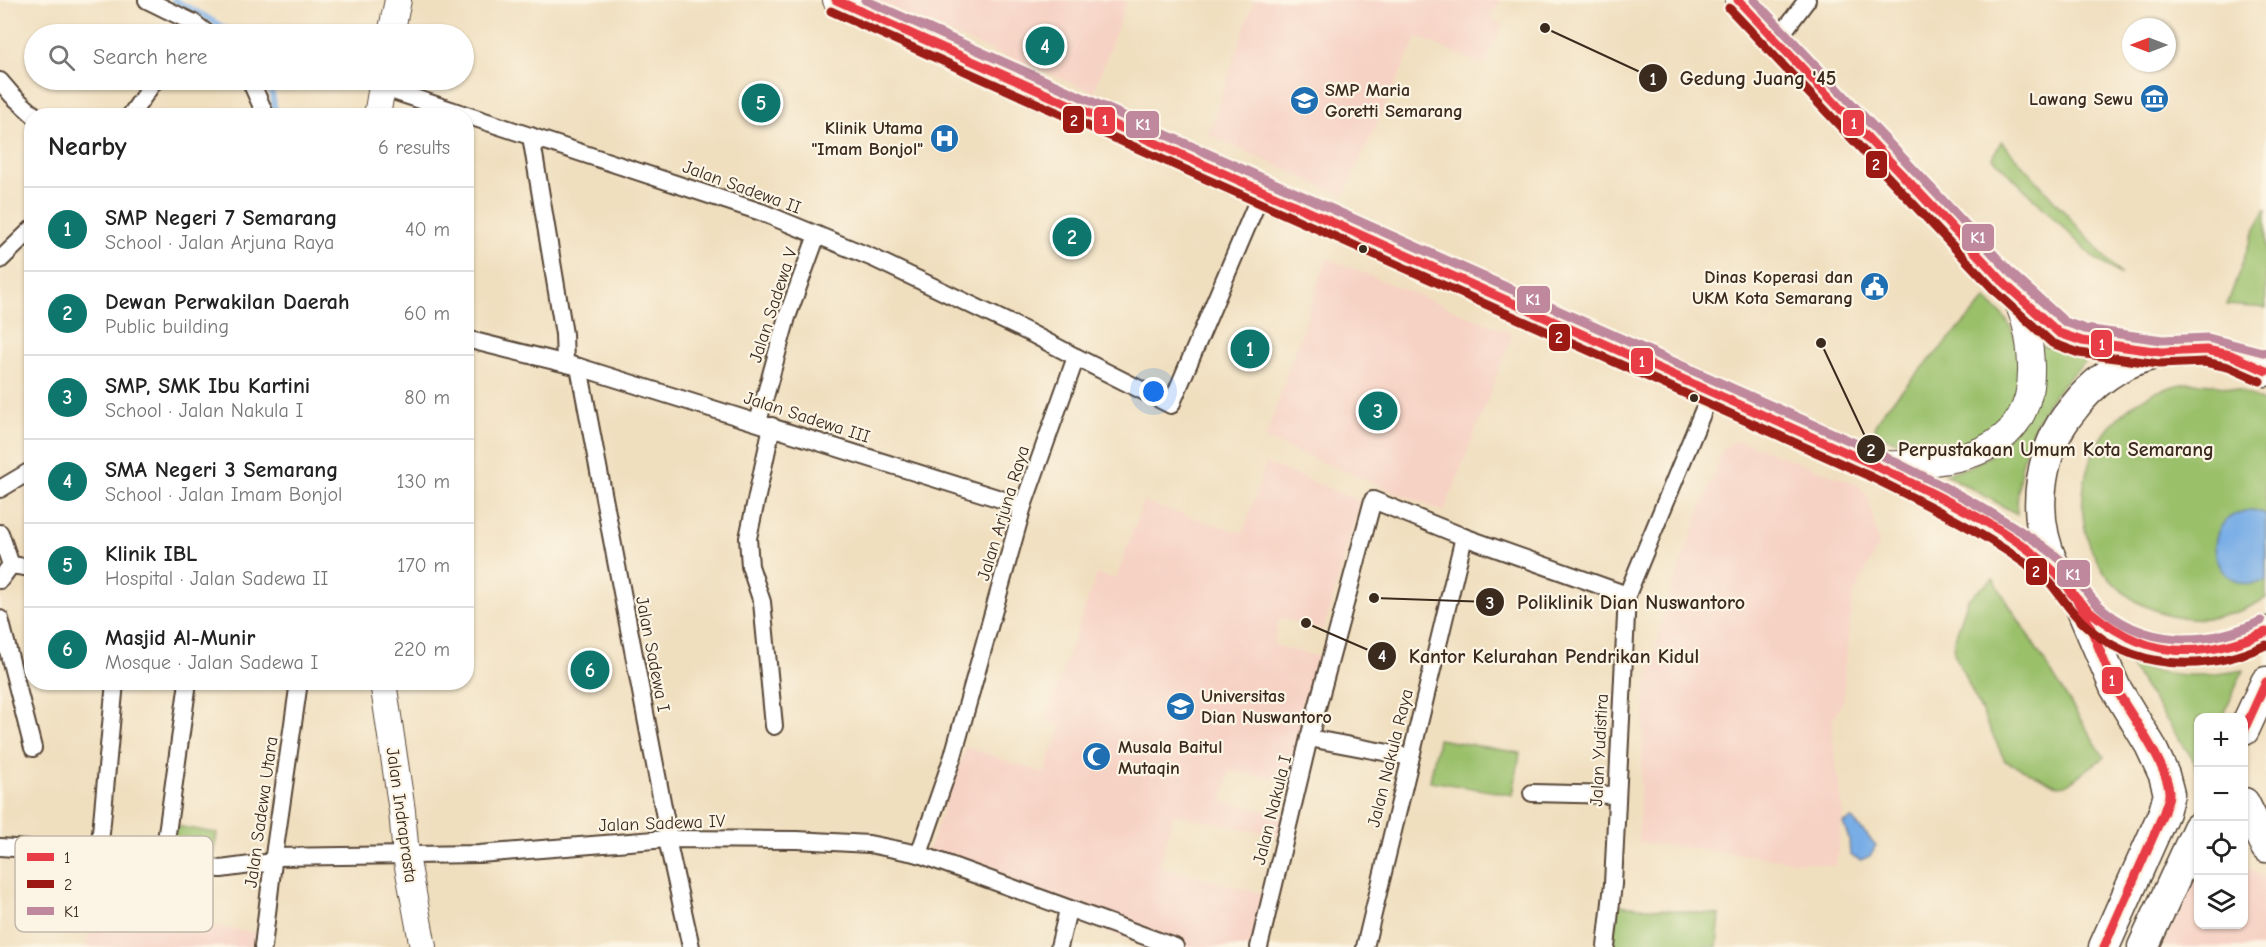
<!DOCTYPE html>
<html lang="en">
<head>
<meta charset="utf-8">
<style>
  body { margin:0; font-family:"Comic Neue",sans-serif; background:#f2f2f2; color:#222 }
  .controls { position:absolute; right:18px; bottom:18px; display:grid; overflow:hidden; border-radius:12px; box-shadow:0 2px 4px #0004 }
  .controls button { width:54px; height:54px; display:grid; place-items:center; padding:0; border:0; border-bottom:2px solid #e0e0e0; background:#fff; color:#222; font:30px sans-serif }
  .compass { position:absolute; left:2122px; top:18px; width:54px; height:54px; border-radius:50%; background:#fff; box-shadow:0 2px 4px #0004; rotate:270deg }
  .you { position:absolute; left:1154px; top:392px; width:21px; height:21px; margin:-15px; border:4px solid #fff; border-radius:50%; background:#1a73e8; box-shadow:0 0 0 9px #1a73e833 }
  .badge { display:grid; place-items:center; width:39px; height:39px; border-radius:50%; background:#0f766e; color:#fff; font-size:20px; font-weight:700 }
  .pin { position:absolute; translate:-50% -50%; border:3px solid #fff; box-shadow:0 2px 6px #0006 }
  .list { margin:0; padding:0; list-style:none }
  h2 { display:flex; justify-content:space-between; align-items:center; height:78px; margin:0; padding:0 24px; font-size:26px }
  h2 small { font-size:20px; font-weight:400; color:#767676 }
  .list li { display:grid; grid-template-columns:39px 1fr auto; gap:18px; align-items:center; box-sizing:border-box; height:84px; padding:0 24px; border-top:2px solid #e0e0e0 }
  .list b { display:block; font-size:22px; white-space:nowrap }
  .list p { margin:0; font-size:20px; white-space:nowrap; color:#767676 }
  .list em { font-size:20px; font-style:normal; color:#767676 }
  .icon { flex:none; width:33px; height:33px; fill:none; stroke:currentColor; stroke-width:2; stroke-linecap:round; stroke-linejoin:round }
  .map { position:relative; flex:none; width:2266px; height:947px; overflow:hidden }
  .search { position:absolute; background:#fff; box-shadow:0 2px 4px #0004; left:24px; top:24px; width:450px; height:66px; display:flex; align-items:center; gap:15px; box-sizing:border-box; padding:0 21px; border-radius:33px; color:#767676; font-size:22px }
  .panel { position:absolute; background:#fff; box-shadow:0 2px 4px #0004; left:24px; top:108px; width:450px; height:582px; border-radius:24px }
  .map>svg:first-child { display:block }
  .built { fill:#f6d2c4 }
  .green { fill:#9ac06b; stroke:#6a7544; stroke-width:1.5 }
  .water { fill:#78ade6; stroke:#5a6c82; stroke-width:1.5 }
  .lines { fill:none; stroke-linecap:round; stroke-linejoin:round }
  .stream { stroke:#78ade6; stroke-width:6 }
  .street-casing { stroke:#564536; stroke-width:20 }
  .primary-casing { stroke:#564536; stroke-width:28 }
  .highway-casing { stroke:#564536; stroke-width:33 }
  .street { stroke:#fff; stroke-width:16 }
  .primary { stroke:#fff; stroke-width:26 }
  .highway { stroke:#fff; stroke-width:30 }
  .bus-1-casing { stroke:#fcf5e5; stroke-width:14 }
  .bus-2-casing { stroke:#fcf5e5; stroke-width:14 }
  .bus-3-casing { stroke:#fcf5e5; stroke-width:14 }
  .bus-1 { stroke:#e83d46; stroke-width:9 }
  .bus-2 { stroke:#9c1a13; stroke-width:9 }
  .bus-3 { stroke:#bf889c; stroke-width:9 }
  .bus-dot { fill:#3b2a1e; stroke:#fcf5e5; stroke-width:2 }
  .labels { text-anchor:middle; stroke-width:4.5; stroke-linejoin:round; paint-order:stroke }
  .poi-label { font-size:18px; font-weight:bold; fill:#3b2a1e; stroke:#fcf5e5; text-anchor:start }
  .street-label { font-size:18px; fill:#3b2a1e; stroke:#fcf5e5 }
  .key { fill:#fcf5e5; stroke:#c2b8a9; stroke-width:1.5 }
  .key-label { font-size:16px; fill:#3b2a1e }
  .leader { fill:none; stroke:#3b2a1e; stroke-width:2 }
  .callout-dot { fill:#3b2a1e; stroke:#fcf5e5; stroke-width:2 }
  .mark-label { font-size:18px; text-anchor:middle; font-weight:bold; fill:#fff }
  .callout-label { font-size:20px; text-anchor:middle; font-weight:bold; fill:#3b2a1e; stroke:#fcf5e5; stroke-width:4.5; stroke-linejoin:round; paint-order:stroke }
  .line-badge { stroke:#fcf5e5; stroke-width:2 }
  .badge-label { font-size:16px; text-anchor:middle; font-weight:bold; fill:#fff }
</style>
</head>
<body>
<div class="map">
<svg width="2266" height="947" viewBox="0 0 2266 947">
  <rect width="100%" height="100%" fill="#fcf5e5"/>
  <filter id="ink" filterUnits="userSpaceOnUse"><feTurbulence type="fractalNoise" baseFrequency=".0167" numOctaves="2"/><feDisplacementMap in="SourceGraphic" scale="12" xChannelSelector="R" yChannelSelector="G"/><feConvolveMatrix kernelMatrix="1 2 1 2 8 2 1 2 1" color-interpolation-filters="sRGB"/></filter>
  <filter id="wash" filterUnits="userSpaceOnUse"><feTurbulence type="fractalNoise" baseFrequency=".008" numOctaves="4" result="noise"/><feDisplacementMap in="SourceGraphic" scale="24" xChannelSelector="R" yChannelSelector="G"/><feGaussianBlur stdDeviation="1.35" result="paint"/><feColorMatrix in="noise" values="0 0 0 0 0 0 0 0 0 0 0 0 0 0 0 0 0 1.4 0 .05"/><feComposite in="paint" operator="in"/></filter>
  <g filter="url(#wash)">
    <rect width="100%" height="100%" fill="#f0dfbf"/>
    <g class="built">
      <path d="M866,0h261l-33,92z"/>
      <path d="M1254,0h247l-11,17 13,8 -19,40 -67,-28 -73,159 -136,-61z"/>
      <path d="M1327,258l186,76 -69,178 -179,-73z"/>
      <path d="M1741,441l118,44 9,11 11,49 -26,51 -8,68 -1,35 -11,20v24l10,69 -7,54 -198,-24 7,-149 22,-92 56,-152 10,-7z"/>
      <path d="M1266,463l95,38 -37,128 -45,-11 -5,27 46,12 -27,125 -63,-11 -7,31 62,13 -7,21 -105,-22 -13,53 107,28 -13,52h-107l-223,-86 42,-114 78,26 17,-46 -16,-8 52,-145 19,5 27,-77 100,31z"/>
      <path d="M2244,866l22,12v69h-104l36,-75v52h46z"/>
      <path d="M93,908l164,25 -3,14h-168z"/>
    </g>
    <g class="green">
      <path d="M2001,141l120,134 -27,-17 -101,-100z"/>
      <path d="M2266,208v100l-39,-3 26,-72z"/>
      <path d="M1986,299l20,20 8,15 4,15 2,37 -13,35 -31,22 -35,6 -36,-5 -31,-10 3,-13 7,-11z"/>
      <path d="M2039,346l58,7c-55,42 -80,90 -80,161l-72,-40 24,-7 21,-11z"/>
      <path d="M2188,383c28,-1 54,5 78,21v194c-29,18 -62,25 -96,17 -126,-33 -112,-211 18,-232z"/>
      <path d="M1993,579l111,178 -38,28 -7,1 -54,-25 -51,-108v-12l14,-42z"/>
      <path d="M2129,664c39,13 74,14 114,6l-20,47 -25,1v58l-4,-15z"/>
      <path d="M1438,739l82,14 -7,42 -83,-14z"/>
      <path d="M176,826l41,7 -3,20 -41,-7z"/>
      <path d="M1609,904l111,11 -3,32h-112z"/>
    </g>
    <g class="water">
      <path d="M2253,510l13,4v67c-55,20 -74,-67 -13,-71z"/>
      <path d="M1852,819l24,26 -6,11 -9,4 -11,-5 -1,-16 -6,-16z"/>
    </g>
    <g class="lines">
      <g class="stream">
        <path d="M174,0l32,17 27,17"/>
        <path d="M266,80l6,14 4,22"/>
      </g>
    </g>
  </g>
  <g filter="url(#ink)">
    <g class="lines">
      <defs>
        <g id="street">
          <path d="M147,0l47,23 14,11"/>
          <path d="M1777,40l30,-40"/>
          <path d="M250,80l16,36"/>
          <path d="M0,81l12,14 23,21"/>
          <path d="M381,87l380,125 112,46 157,75 46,24"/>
          <path d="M130,116l25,-36"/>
          <path d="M531,136l33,198 1,29"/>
          <path d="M0,260l32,-31"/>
          <path d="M466,339l113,28 444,139"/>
          <path d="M579,367l89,466 -1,6 24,108"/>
          <path d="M758,422l29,-105 30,-82"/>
          <path d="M772,426l-24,112 2,28 12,36 12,124"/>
          <path d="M0,489l32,-19"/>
          <path d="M0,533l11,32 21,3"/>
          <path d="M0,580l11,-15"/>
          <path d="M0,619l33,129"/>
          <path d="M1309,738l101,19"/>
          <path d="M1532,793l85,2"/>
          <path d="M0,847l99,7 122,15 52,-7"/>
          <path d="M99,854l16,-172"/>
          <path d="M274,857l205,-3 188,-15 130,1 72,4 50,10"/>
          <path d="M163,862l25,-180"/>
          <path d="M263,947l10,-85 26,-180"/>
          <path d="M1059,947l9,-37"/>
          <path d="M1175,947l-256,-93 34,-98 70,-250 53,-149 95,48 91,-214"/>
          <path d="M1259,947l50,-209 64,-238 91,37 163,58"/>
          <path d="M1365,947l99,-410"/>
          <path d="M1606,947l7,-63 14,-289 84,-203"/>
        </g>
        <g id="primary">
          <path d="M836,0l1036,464 110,55 37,25 42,33"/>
          <path d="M1738,0l268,285 53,48 23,8 79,11"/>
          <path d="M391,34l7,-34"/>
          <path d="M377,116l6,-36"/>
          <path d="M1878,464c70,2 156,-6 153,-99 -1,-24 -5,-50 -18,-70"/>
          <path d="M383,682l19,129 4,45 17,91"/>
        </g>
        <g id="highway">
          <path d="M2266,371c-35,-22 -78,-27 -118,-15 -32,9 -56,27 -76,54 -17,20 -26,44 -30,70 -19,125 115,212 224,152"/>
          <path d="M2081,608l34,79 35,58 14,30 5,19 -5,18 -60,135"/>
          <path d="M2244,730l22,-48"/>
          <path d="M2244,803l22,44"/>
          <path d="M2143,947l55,-119"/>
        </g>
      </defs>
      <use href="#street" class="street-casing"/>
      <use href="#primary" class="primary-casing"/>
      <use href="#highway" class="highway-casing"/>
      <use href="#street" class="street"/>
      <use href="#primary" class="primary"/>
      <use href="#highway" class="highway"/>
      <defs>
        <g id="bus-1">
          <path d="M836,0l1036,464c62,31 171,76 206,138 18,31 26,67 45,99 13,21 47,70 46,93 0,6 -4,13 -5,18l-60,135"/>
          <path d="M1738,0l268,285 53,48 23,8 79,11 45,-2 25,5 35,16"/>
          <path d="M2070,592c58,62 118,74 196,40"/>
          <path d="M2244,730l22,-48"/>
        </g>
        <g id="bus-2">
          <path d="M1729,8l268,285 55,50 27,10 80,11 46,-2 23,5 32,14"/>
          <path d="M831,11l1036,464c55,27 109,53 159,89 9,6 18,12 25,20 11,13 19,27 32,39 49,48 123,50 183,22"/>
        </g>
        <g id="bus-3">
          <path d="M865,0l1012,453c56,28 111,55 163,91 11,8 23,16 31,27 9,10 15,22 25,32 46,45 110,44 165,18"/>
          <path d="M1754,0l260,276 51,46 20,7 77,11 46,-2 58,15"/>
        </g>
      </defs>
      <use href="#bus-1" class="bus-1-casing"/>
      <use href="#bus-2" class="bus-2-casing"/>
      <use href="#bus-3" class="bus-3-casing"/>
      <use href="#bus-1" class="bus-1"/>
      <use href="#bus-2" class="bus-2"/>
      <use href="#bus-3" class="bus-3"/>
    </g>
  </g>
  <defs>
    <symbol id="museum-disc" viewBox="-11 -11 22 22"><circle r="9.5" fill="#1f6fb2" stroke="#fcf5e5"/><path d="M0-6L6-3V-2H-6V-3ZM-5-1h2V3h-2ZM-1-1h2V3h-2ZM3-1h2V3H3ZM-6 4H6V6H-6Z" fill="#fff"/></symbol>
    <symbol id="school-disc" viewBox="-11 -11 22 22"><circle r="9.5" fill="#1f6fb2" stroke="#fcf5e5"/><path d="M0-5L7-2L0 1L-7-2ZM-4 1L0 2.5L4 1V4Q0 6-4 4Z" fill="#fff"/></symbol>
    <symbol id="hospital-disc" viewBox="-11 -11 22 22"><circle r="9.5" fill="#1f6fb2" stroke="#fcf5e5"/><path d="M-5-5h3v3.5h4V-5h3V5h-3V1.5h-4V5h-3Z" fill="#fff"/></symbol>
    <symbol id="civic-disc" viewBox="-11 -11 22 22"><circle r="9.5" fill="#1f6fb2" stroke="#fcf5e5"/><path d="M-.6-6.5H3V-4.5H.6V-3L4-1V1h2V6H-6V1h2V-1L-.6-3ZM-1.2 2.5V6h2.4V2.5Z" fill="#fff"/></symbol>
    <symbol id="university-disc" viewBox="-11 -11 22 22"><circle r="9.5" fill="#1f6fb2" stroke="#fcf5e5"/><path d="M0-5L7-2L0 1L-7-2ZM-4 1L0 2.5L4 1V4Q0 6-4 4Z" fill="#fff"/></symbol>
    <symbol id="mosque-disc" viewBox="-11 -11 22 22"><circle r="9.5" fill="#1f6fb2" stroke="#fcf5e5"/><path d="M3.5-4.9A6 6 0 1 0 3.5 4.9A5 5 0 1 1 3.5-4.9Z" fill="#fff"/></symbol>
  </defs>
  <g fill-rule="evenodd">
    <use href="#museum-disc" x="2138" y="82" width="33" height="33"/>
    <use href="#school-disc" x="1288" y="84" width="33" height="33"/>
    <use href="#hospital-disc" x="928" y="122" width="33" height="33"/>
    <use href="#civic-disc" x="1858" y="270" width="33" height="33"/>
    <use href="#university-disc" x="1164" y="690" width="33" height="33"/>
    <use href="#mosque-disc" x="1080" y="740" width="33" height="33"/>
  </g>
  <g class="bus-dot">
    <circle cx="1363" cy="249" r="5"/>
    <circle cx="1694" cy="398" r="5"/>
  </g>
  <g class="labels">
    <g class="poi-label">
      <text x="1325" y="96">SMP Maria<tspan x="1325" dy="21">Goretti Semarang</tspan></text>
      <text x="2133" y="105" text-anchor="end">Lawang Sewu</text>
      <text x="923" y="134" text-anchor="end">Klinik Utama<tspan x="923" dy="21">"Imam Bonjol"</tspan></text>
      <text x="1853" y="283" text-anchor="end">Dinas Koperasi dan<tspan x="1853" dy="21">UKM Kota Semarang</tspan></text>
      <text x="1201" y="702">Universitas<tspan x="1201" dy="21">Dian Nuswantoro</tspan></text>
      <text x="1118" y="753">Musala Baitul<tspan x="1118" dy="21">Mutaqin</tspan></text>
    </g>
    <g class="street-label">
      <text transform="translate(742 187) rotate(20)" y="6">Jalan Sadewa II</text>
      <text transform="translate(773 305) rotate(-72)" y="6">Jalan Sadewa V</text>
      <text transform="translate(807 417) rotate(18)" y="6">Jalan Sadewa III</text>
      <text transform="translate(1003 513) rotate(-73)" y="6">Jalan Arjuna Raya</text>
      <text transform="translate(653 654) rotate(79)" y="6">Jalan Sadewa I</text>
      <text transform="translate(1599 750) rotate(-87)" y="6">Jalan Yudistira</text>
      <text transform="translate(1390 758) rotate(-76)" y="6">Jalan Nakula Raya</text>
      <text transform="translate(1272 810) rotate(-76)" y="6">Jalan Nakula I</text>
      <text transform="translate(261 812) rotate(-82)" y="6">Jalan Sadewa Utara</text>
      <text transform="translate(402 815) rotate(82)" y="6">Jalan Indraprasta</text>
      <text transform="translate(662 823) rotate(-2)" y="6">Jalan Sadewa IV</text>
    </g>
  </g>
  <rect x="15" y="836" width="198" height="96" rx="9" class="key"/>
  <rect x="27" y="853" width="27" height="8" fill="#e83d46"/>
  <rect x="27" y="880" width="27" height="8" fill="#9c1a13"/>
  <rect x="27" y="907" width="27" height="8" fill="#bf889c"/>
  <g class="key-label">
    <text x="64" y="863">1</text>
    <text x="64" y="890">2</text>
    <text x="64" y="917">K1</text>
  </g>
  <path class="leader" d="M1545 28L1653 78M1821 343L1871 449M1374 598L1490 602M1306 623L1382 656"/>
  <g class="callout-dot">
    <circle cx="1545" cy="28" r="6"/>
    <circle cx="1821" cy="343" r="6"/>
    <circle cx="1374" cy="598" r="6"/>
    <circle cx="1306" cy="623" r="6"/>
    <circle cx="1653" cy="78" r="15"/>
    <circle cx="1871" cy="449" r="15"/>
    <circle cx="1490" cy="602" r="15"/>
    <circle cx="1382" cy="656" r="15"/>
  </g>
  <g class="mark-label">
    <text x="1653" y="85">1</text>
    <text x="1871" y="456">2</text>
    <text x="1490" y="609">3</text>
    <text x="1382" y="662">4</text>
  </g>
  <g class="callout-label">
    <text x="1758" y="85">Gedung Juang '45</text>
    <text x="2056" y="456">Perpustakaan Umum Kota Semarang</text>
    <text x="1631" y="609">Poliklinik Dian Nuswantoro</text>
    <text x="1554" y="663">Kantor Kelurahan Pendrikan Kidul</text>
  </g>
  <g class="line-badge">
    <rect x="1062" y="105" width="23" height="29" rx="6" fill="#9c1a13"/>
    <rect x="1093" y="106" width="23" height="29" rx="6" fill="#e83d46"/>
    <rect x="1842" y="109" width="23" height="28" rx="6" fill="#e83d46"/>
    <rect x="1125" y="110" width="35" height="29" rx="6" fill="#bf889c"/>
    <rect x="1865" y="150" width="23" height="29" rx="6" fill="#9c1a13"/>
    <rect x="1961" y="223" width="34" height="29" rx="6" fill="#bf889c"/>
    <rect x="1516" y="285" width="35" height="29" rx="6" fill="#bf889c"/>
    <rect x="1548" y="323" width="23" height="29" rx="6" fill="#9c1a13"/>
    <rect x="2090" y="329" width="23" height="29" rx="6" fill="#e83d46"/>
    <rect x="1630" y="347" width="24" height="28" rx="6" fill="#e83d46"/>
    <rect x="2025" y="557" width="23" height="29" rx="6" fill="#9c1a13"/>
    <rect x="2056" y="559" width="35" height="29" rx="6" fill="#bf889c"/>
    <rect x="2101" y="666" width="23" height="29" rx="6" fill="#e83d46"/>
  </g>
  <g class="badge-label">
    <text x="1074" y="126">2</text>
    <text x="1105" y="126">1</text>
    <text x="1854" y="129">1</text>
    <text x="1143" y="130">K1</text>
    <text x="1876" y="170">2</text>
    <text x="1978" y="243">K1</text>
    <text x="1533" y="305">K1</text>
    <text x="1559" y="343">2</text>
    <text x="2102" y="350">1</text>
    <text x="1642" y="367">1</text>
    <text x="2036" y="577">2</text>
    <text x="2073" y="580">K1</text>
    <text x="2112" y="686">1</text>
  </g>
</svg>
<div class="controls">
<button>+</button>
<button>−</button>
<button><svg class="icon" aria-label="locate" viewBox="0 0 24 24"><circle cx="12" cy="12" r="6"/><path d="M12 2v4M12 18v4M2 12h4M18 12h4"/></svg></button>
<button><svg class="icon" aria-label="layers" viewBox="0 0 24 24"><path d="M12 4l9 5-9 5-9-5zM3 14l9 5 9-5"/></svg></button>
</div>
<svg class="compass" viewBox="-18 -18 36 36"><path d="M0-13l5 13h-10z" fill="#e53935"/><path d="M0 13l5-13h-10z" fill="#767676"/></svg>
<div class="you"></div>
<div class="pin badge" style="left:1250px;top:349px">1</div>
<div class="pin badge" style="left:1072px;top:237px">2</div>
<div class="pin badge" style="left:1378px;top:411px">3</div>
<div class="pin badge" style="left:1045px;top:46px">4</div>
<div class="pin badge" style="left:761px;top:103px">5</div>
<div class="pin badge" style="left:590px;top:670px">6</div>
<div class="search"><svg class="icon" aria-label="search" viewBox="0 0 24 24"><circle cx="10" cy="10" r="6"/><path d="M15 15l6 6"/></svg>Search here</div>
<section class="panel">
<h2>Nearby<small>6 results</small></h2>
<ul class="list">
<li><span class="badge">1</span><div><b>SMP Negeri 7 Semarang</b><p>School · Jalan Arjuna Raya</p></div><em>40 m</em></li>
<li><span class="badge">2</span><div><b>Dewan Perwakilan Daerah</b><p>Public building</p></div><em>60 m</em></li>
<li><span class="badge">3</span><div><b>SMP, SMK Ibu Kartini</b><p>School · Jalan Nakula I</p></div><em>80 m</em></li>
<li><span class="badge">4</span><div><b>SMA Negeri 3 Semarang</b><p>School · Jalan Imam Bonjol</p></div><em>130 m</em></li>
<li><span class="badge">5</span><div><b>Klinik IBL</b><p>Hospital · Jalan Sadewa II</p></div><em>170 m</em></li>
<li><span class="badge">6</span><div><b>Masjid Al-Munir</b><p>Mosque · Jalan Sadewa I</p></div><em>220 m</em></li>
</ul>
</section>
</div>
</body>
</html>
